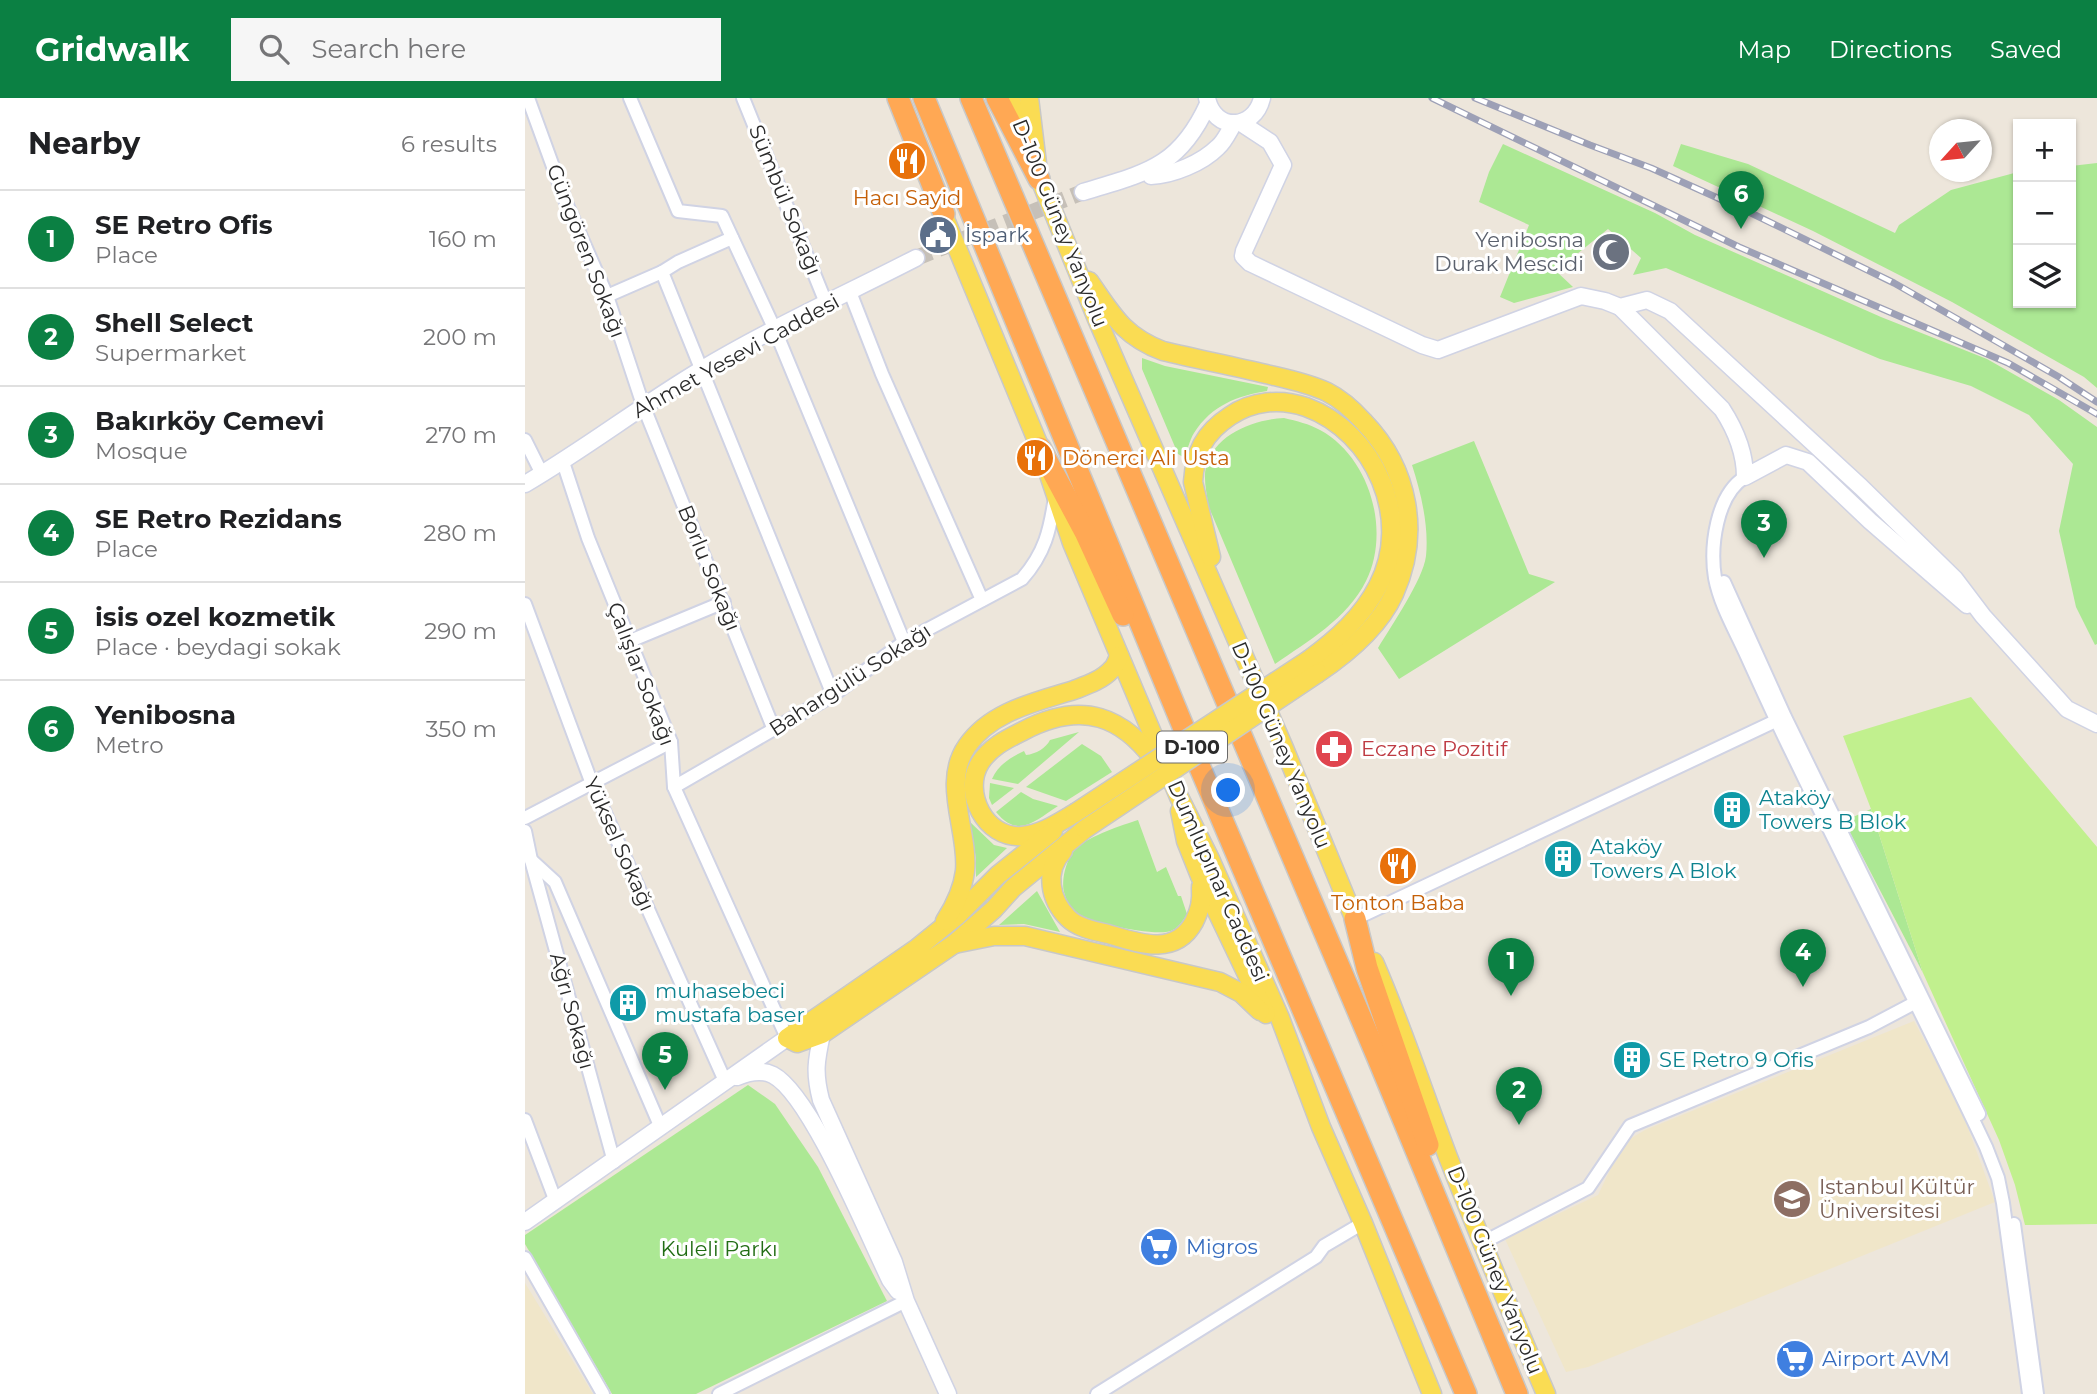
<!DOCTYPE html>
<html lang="en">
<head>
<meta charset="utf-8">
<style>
  body { margin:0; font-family:Montserrat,sans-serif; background:#f6f6f6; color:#202124 }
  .controls { position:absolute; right:21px; top:21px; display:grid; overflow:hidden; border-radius:0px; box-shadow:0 2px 5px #0004 }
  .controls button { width:63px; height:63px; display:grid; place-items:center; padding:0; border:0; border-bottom:2px solid #e0e0e0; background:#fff; color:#202124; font:35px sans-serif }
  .compass { position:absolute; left:1404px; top:21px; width:63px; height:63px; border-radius:50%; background:#fff; box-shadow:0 2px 5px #0004; rotate:243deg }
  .you { position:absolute; left:704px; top:693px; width:24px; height:24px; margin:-18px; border:5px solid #fff; border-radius:50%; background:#1a73e8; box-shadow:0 0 0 10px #1a73e833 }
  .badge { display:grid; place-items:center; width:46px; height:46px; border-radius:50%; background:#0b8043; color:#fff; font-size:23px; font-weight:700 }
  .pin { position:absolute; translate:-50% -58px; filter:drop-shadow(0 2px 4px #0008) }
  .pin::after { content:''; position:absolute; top:37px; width:24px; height:21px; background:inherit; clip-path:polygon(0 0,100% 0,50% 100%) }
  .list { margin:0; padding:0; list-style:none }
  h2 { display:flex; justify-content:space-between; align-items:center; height:91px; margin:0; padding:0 28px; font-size:30px }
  h2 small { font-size:23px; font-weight:400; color:#757577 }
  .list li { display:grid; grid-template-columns:46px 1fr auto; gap:21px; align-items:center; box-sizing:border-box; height:98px; padding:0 28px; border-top:2px solid #e0e0e0 }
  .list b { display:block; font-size:26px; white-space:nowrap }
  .list p { margin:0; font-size:23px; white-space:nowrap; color:#757577 }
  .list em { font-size:23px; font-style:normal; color:#757577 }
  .icon { flex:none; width:38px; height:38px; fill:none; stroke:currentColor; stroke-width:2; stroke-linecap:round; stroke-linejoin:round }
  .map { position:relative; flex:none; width:1572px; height:1296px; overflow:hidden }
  header { display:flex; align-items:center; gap:42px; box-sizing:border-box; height:98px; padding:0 35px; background:#0b8043; color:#fff }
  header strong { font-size:33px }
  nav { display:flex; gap:38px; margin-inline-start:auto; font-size:24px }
  .search { width:490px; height:63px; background:#f6f6f6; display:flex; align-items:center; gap:18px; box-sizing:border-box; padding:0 24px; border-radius:0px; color:#757577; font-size:26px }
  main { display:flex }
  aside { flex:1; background:#fff }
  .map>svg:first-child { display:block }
  .education { fill:#f0e6c9 }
  .green { fill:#ace894 }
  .pitch { fill:#c1f08e }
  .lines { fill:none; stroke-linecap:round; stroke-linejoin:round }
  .secondary-tunnel { stroke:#c6c0b8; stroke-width:16; stroke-dasharray:16 8; stroke-linecap:butt }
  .street-casing { stroke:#d0d3e4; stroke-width:16 }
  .secondary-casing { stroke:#d0d3e4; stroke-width:19 }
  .primary-casing { stroke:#c8c8c8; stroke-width:21 }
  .highway-casing { stroke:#c8c8c8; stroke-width:24 }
  .street { stroke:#fff; stroke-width:12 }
  .secondary { stroke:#fff; stroke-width:16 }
  .primary { stroke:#fadc53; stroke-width:18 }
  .highway { stroke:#ffa854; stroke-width:21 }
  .rail-casing { stroke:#9da0b6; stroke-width:7 }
  .rail { stroke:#fff; stroke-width:4.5; stroke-dasharray:13; stroke-linecap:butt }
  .primary-bridge-casing { stroke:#c8c8c8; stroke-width:21; stroke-linecap:butt }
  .primary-bridge { stroke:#fadc53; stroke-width:18 }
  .labels { text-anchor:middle; stroke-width:6; stroke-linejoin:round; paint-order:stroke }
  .shield { fill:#fff; stroke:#6a6a6a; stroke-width:2 }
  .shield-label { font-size:19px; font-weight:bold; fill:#2a2a2a }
  .food-label { font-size:21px; fill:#c56008; stroke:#fff }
  .street-label { font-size:21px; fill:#2a2a2a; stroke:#fff }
  .service-label { font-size:21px; fill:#4e5e75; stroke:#fff; text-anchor:start }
  .worship-label { font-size:21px; fill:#5b616d; stroke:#fff; text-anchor:end }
  .health-label { font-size:21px; fill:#be3a42; stroke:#fff; text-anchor:start }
  .culture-label { font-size:21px; fill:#0d838f; stroke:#fff; text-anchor:start }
  .education-label { font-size:21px; fill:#785e54; stroke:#fff; text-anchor:start }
  .shop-label { font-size:21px; fill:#366cbe; stroke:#fff; text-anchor:start }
  .park-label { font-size:21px; fill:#226d15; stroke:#fff }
</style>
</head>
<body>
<header>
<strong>Gridwalk</strong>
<div class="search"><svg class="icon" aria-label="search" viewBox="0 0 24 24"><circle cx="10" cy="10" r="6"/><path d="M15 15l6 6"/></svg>Search here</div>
<nav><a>Map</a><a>Directions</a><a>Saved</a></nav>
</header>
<main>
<aside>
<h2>Nearby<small>6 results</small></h2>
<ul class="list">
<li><span class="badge">1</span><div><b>SE Retro Ofis</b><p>Place</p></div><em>160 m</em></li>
<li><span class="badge">2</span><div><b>Shell Select</b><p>Supermarket</p></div><em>200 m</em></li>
<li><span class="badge">3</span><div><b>Bakırköy Cemevi</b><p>Mosque</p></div><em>270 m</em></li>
<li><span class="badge">4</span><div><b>SE Retro Rezidans</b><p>Place</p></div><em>280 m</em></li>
<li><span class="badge">5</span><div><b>isis ozel kozmetik</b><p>Place · beydagi sokak</p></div><em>290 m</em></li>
<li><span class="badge">6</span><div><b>Yenibosna</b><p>Metro</p></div><em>350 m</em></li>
</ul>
</aside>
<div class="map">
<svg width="1572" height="1296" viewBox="0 0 1572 1296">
  <rect width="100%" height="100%" fill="#ede6db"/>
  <g class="education">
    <path d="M1389,923l46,85 35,96 -407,165 -22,5 -61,-133 93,-44 25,-52 22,-13z"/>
    <path d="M0,1185l68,111h-68z"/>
  </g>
  <g class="green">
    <path d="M978,46l152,69 40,22 186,82 106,42 72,41 38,27v217l-2,1 -19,-38 -17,-76 14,-67 -44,-49 -58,-29 -91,-27 -214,-91 -33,7 8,-17 -33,-29 -52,42 17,16 -59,16 -14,-6 29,-72 -50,-23 10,-30z"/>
    <path d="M1156,46l67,20 147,69 4,-8 52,-35 67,-18v131h53v-137l26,-3v225l-13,-11 -132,-75 -139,-71 -140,-65z"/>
    <path d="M617,260l23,8 103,21 -1,4c-30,5 -55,14 -73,42 -5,8 -6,18 -11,24l-5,-3 -36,-85z"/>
    <path d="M759,320c13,3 25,6 36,12 50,27 71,101 46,151 -19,38 -58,60 -91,83l-67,-159c-1,-12 -5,-26 -2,-38 8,-33 49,-48 78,-49z"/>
    <path d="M949,343l55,133 26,8 -156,97 -21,-31c13,-22 45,-68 48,-92 3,-30 -5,-63 -14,-91z"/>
    <path d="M554,634l-61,52 -26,-5c6,-14 19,-22 32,-28l2,4c10,-1 20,-7 24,-15z"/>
    <path d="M557,646l19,12 11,16 -46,29 -40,-14z"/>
    <path d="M465,685l24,5 -22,17 -3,-7z"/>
    <path d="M496,694l12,7 25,7c-23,15 -40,33 -62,6z"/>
    <path d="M1346,711l52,164 -79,-152z"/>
    <path d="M613,722l19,52 9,-5 12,29h3l6,18c-3,5 -8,13 -14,16 -14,8 -80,-7 -95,-16 -8,-5 -12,-14 -14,-22 -3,-14 3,-36 14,-45 12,-11 44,-22 60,-27z"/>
    <path d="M444,723l25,24 13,3 -31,29v-19z"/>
    <path d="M512,793l23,41 -36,-8 -25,1z"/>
    <path d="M223,987l27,19 43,63 69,134 -191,93h-84l-87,-150v-9z"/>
  </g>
  <path class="pitch" d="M1446,599l126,150v377l-72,1 -10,-40 -16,-45 -76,-167 -52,-164 -28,-73z"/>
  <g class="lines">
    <path class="secondary-tunnel" d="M391,160l167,-66"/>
    <defs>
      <g id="street">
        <path d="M3,0l39,107 40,91 36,109 131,325"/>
        <path d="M105,0l48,113 44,5 53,114 129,312"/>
        <path d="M218,0l83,205"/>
        <path d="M207,140l-54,24 -16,10 171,423"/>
        <path d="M325,194l32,82 100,226"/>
        <path d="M82,198l55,-24"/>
        <path d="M0,342l17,34"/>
        <path d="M38,364l25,76 83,204 3,45 113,251"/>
        <path d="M1220,379c-29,18 -35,70 -30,101 5,26 19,50 30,74 16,35 32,71 49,105 63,131 130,259 192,390l12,31 5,25 26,191"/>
        <path d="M1199,484l61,135 194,397"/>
        <path d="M0,506l67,180 133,297"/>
        <path d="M105,543l94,-39"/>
        <path d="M149,689l159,-92 71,-53 118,-63c23,-26 28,-49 33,-82"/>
        <path d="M0,720l146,-76"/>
        <path d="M0,733l6,29 83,302"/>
        <path d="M6,762l24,22 106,246"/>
        <path d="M830,821l427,-201"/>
        <path d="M0,1022l31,82"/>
        <path d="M1489,1126l23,170"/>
        <path d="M957,1145l106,-55 42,-62 239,-99 51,-27"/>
        <path d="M0,1160l78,136"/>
        <path d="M194,1296l187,-93"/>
        <path d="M572,1296l219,-137 8,-11 39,-23"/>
      </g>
      <g id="secondary">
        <path d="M682,0c7,34 47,33 55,0"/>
        <path d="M716,25l29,19 13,23 -39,86 -1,5 7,7 172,82 16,5 143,-54 24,5 15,6 27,-7 23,11 191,176 94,92 28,37 84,93 30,15"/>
        <path d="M626,78c22,-1 51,-13 67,-29 7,-6 11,-16 16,-24"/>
        <path d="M558,94c62,-19 96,-24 125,-88"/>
        <path d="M1095,209l102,102c13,20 23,43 23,68l41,-22 22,7 62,59 97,84"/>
        <path d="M0,386c60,-35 114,-77 174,-113 70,-42 145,-76 217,-113"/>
        <path d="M297,936c-6,27 -8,39 -1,66l73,162 12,39 42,93"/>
        <path d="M212,979c12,-5 24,-8 36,-2 38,20 96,162 117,205l8,11"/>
        <path d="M0,1124l262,-184"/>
      </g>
      <g id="primary">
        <path d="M485,0l12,32"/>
        <path d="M504,0l9,74"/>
        <path d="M510,69l62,152 187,429 75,182"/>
        <path d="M413,104l102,246 32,95 107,254 31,62 70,159 41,109 42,96 69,171"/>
        <path d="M564,183c23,33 34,55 74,70 34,8 69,15 103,23 21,5 42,9 61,18 14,7 27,19 37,30 45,47 57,112 30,172 -15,33 -46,59 -76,79"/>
        <path d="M686,459l-18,-75c2,-30 11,-49 37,-66 22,-15 50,-18 76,-9 69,25 107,112 72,179 -16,31 -41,53 -68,73"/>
        <path d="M655,713l6,30 14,35 66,138"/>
        <path d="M550,715c-17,10 -33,21 -53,23 -37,3 -60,-44 -42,-73 10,-16 27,-24 43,-32 59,-31 101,-16 137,37"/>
        <path d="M528,733l-55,44 -40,40 -42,34 -129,89 10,5 25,-9 132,-90 40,-35 19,-21 72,-59"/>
        <path d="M538,753c-19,20 -13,49 5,67 10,10 27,13 40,16 30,9 67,23 86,-12 6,-12 8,-21 7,-35"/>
        <path d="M420,823c9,-14 18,-33 20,-50 4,-40 -24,-88 2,-125 24,-35 69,-44 107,-56 13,-5 28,-10 37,-20 4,-3 6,-9 8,-14"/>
        <path d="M429,846l40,-8h31l195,46 21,11 19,18"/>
        <path d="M849,864c28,64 49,129 74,195 31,79 64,158 98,237"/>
      </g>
      <g id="highway">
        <path d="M373,0l46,116"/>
        <path d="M399,0l277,672 265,624"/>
        <path d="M446,0l406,958 140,338"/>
        <path d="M472,0l42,81"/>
        <path d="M515,350l45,84 38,83"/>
        <path d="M830,821l12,49 61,177"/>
      </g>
    </defs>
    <use href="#street" class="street-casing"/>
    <use href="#secondary" class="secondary-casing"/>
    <use href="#primary" class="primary-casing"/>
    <use href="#highway" class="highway-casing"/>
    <use href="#street" class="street"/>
    <use href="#secondary" class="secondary"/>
    <use href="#primary" class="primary"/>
    <use href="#highway" class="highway"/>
    <defs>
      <g id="rail">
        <path d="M907,0l307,149 269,116 89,51"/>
        <path d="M950,0l115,47 61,23 100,45 143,70 165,94 38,25"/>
      </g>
    </defs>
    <use href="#rail" class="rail-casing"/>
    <use href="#rail" class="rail"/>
    <defs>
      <g id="primary-bridge">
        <path d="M550,715l235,-154"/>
        <path d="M560,731l233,-156"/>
      </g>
    </defs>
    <use href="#primary-bridge" class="primary-bridge-casing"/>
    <use href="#primary-bridge" class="primary-bridge"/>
  </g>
  <defs>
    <symbol id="restaurant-disc" viewBox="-11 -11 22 22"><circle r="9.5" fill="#e8710a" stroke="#fff"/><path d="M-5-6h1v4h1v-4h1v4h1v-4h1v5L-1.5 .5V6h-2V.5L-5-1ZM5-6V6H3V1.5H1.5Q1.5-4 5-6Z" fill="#fff"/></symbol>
    <symbol id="civic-disc" viewBox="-11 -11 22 22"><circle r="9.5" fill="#5c6f8a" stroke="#fff"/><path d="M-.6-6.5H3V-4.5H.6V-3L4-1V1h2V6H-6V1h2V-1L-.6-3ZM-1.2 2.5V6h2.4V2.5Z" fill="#fff"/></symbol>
    <symbol id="mosque-disc" viewBox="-11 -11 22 22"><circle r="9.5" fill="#6b7280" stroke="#fff"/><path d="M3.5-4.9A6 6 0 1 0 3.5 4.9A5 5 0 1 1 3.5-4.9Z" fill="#fff"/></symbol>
    <symbol id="pharmacy-disc" viewBox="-11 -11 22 22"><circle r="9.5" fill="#e0444e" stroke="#fff"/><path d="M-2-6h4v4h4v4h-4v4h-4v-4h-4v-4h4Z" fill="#fff"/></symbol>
    <symbol id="building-disc" viewBox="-11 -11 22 22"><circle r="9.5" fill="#0f9aa8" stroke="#fff"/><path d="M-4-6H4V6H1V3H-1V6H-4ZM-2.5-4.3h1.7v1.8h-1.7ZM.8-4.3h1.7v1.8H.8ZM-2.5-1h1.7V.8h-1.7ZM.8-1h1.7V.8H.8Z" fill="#fff"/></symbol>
    <symbol id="university-disc" viewBox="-11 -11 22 22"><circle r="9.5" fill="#8d6e63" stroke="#fff"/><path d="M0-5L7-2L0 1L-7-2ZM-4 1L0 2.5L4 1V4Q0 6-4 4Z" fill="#fff"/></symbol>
    <symbol id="supermarket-disc" viewBox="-11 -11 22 22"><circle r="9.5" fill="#3f7fe0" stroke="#fff"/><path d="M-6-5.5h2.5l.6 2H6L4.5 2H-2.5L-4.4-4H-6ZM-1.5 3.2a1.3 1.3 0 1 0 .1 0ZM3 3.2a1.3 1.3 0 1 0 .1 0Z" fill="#fff"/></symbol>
  </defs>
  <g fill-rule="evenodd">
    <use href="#restaurant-disc" x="360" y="41" width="44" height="44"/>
    <use href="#civic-disc" x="391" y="115" width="44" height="44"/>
    <use href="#mosque-disc" x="1064" y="132" width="44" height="44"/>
    <use href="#restaurant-disc" x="488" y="338" width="44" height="44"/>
    <use href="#pharmacy-disc" x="787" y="629" width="44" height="44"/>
    <use href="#building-disc" x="1185" y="690" width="44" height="44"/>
    <use href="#building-disc" x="1016" y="739" width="44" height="44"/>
    <use href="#restaurant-disc" x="851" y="746" width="44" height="44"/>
    <use href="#building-disc" x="81" y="883" width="44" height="44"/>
    <use href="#building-disc" x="1085" y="940" width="44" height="44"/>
    <use href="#university-disc" x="1245" y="1079" width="44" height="44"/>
    <use href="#supermarket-disc" x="612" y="1127" width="44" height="44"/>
    <use href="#supermarket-disc" x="1248" y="1239" width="44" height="44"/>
  </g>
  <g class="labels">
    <rect class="shield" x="632" y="633.5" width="70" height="31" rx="5"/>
    <g class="shield-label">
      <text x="667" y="656">D-100</text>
    </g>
    <g class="food-label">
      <text x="382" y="107">Hacı Sayid</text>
      <text x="537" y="367" text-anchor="start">Dönerci Ali Usta</text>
      <text x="873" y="812">Tonton Baba</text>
    </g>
    <g class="street-label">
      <text transform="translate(260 102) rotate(68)" y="7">Sümbül Sokağı</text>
      <text transform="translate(535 125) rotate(68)" y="7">D-100 Güney Yanyolu</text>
      <text transform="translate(61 153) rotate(69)" y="7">Güngören Sokağı</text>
      <text transform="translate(211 258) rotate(-29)" y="7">Ahmet Yesevi Caddesi</text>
      <text transform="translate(184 470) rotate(68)" y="7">Borlu Sokağı</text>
      <text transform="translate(116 576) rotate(69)" y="7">Çalışlar Sokağı</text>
      <text transform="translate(325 582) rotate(-33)" y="7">Bahargülü Sokağı</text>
      <text transform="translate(756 647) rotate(67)" y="7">D-100 Güney Yanyolu</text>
      <text transform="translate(94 746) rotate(66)" y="7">Yüksel Sokağı</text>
      <text transform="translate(693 783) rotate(66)" y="7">Dumlupınar Caddesi</text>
      <text transform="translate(47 913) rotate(75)" y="7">Ağrı Sokağı</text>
      <text transform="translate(970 1172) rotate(68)" y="7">D-100 Güney Yanyolu</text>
    </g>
    <g class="service-label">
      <text x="440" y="144">İspark</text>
    </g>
    <g class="worship-label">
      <text x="1059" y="149">Yenibosna<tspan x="1059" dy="24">Durak Mescidi</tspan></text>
    </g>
    <g class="health-label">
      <text x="836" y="658">Eczane Pozitif</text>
    </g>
    <g class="culture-label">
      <text x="1234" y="707">Ataköy<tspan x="1234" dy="24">Towers B Blok</tspan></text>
      <text x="1065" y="756">Ataköy<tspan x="1065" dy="24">Towers A Blok</tspan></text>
      <text x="130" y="900">muhasebeci<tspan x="130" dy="24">mustafa baser</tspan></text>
      <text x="1134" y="969">SE Retro 9 Ofis</text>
    </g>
    <g class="education-label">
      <text x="1294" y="1096">Istanbul Kültür<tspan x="1294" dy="24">Üniversitesi</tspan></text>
    </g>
    <g class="shop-label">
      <text x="661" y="1156">Migros</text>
      <text x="1297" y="1268">Airport AVM</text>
    </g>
    <g class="park-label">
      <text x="194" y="1158">Kuleli Parkı</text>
    </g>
  </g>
</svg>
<div class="controls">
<button>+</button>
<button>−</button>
<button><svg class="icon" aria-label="layers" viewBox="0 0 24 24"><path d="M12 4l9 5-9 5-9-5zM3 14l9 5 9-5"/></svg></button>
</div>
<svg class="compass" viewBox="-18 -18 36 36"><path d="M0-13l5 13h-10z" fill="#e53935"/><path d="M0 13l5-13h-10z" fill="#757577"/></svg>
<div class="you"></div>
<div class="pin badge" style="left:986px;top:898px">1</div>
<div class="pin badge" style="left:994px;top:1027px">2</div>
<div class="pin badge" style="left:1239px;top:460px">3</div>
<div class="pin badge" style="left:1278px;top:889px">4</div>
<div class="pin badge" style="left:140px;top:992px">5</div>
<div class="pin badge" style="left:1216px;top:131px">6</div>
</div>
</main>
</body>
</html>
